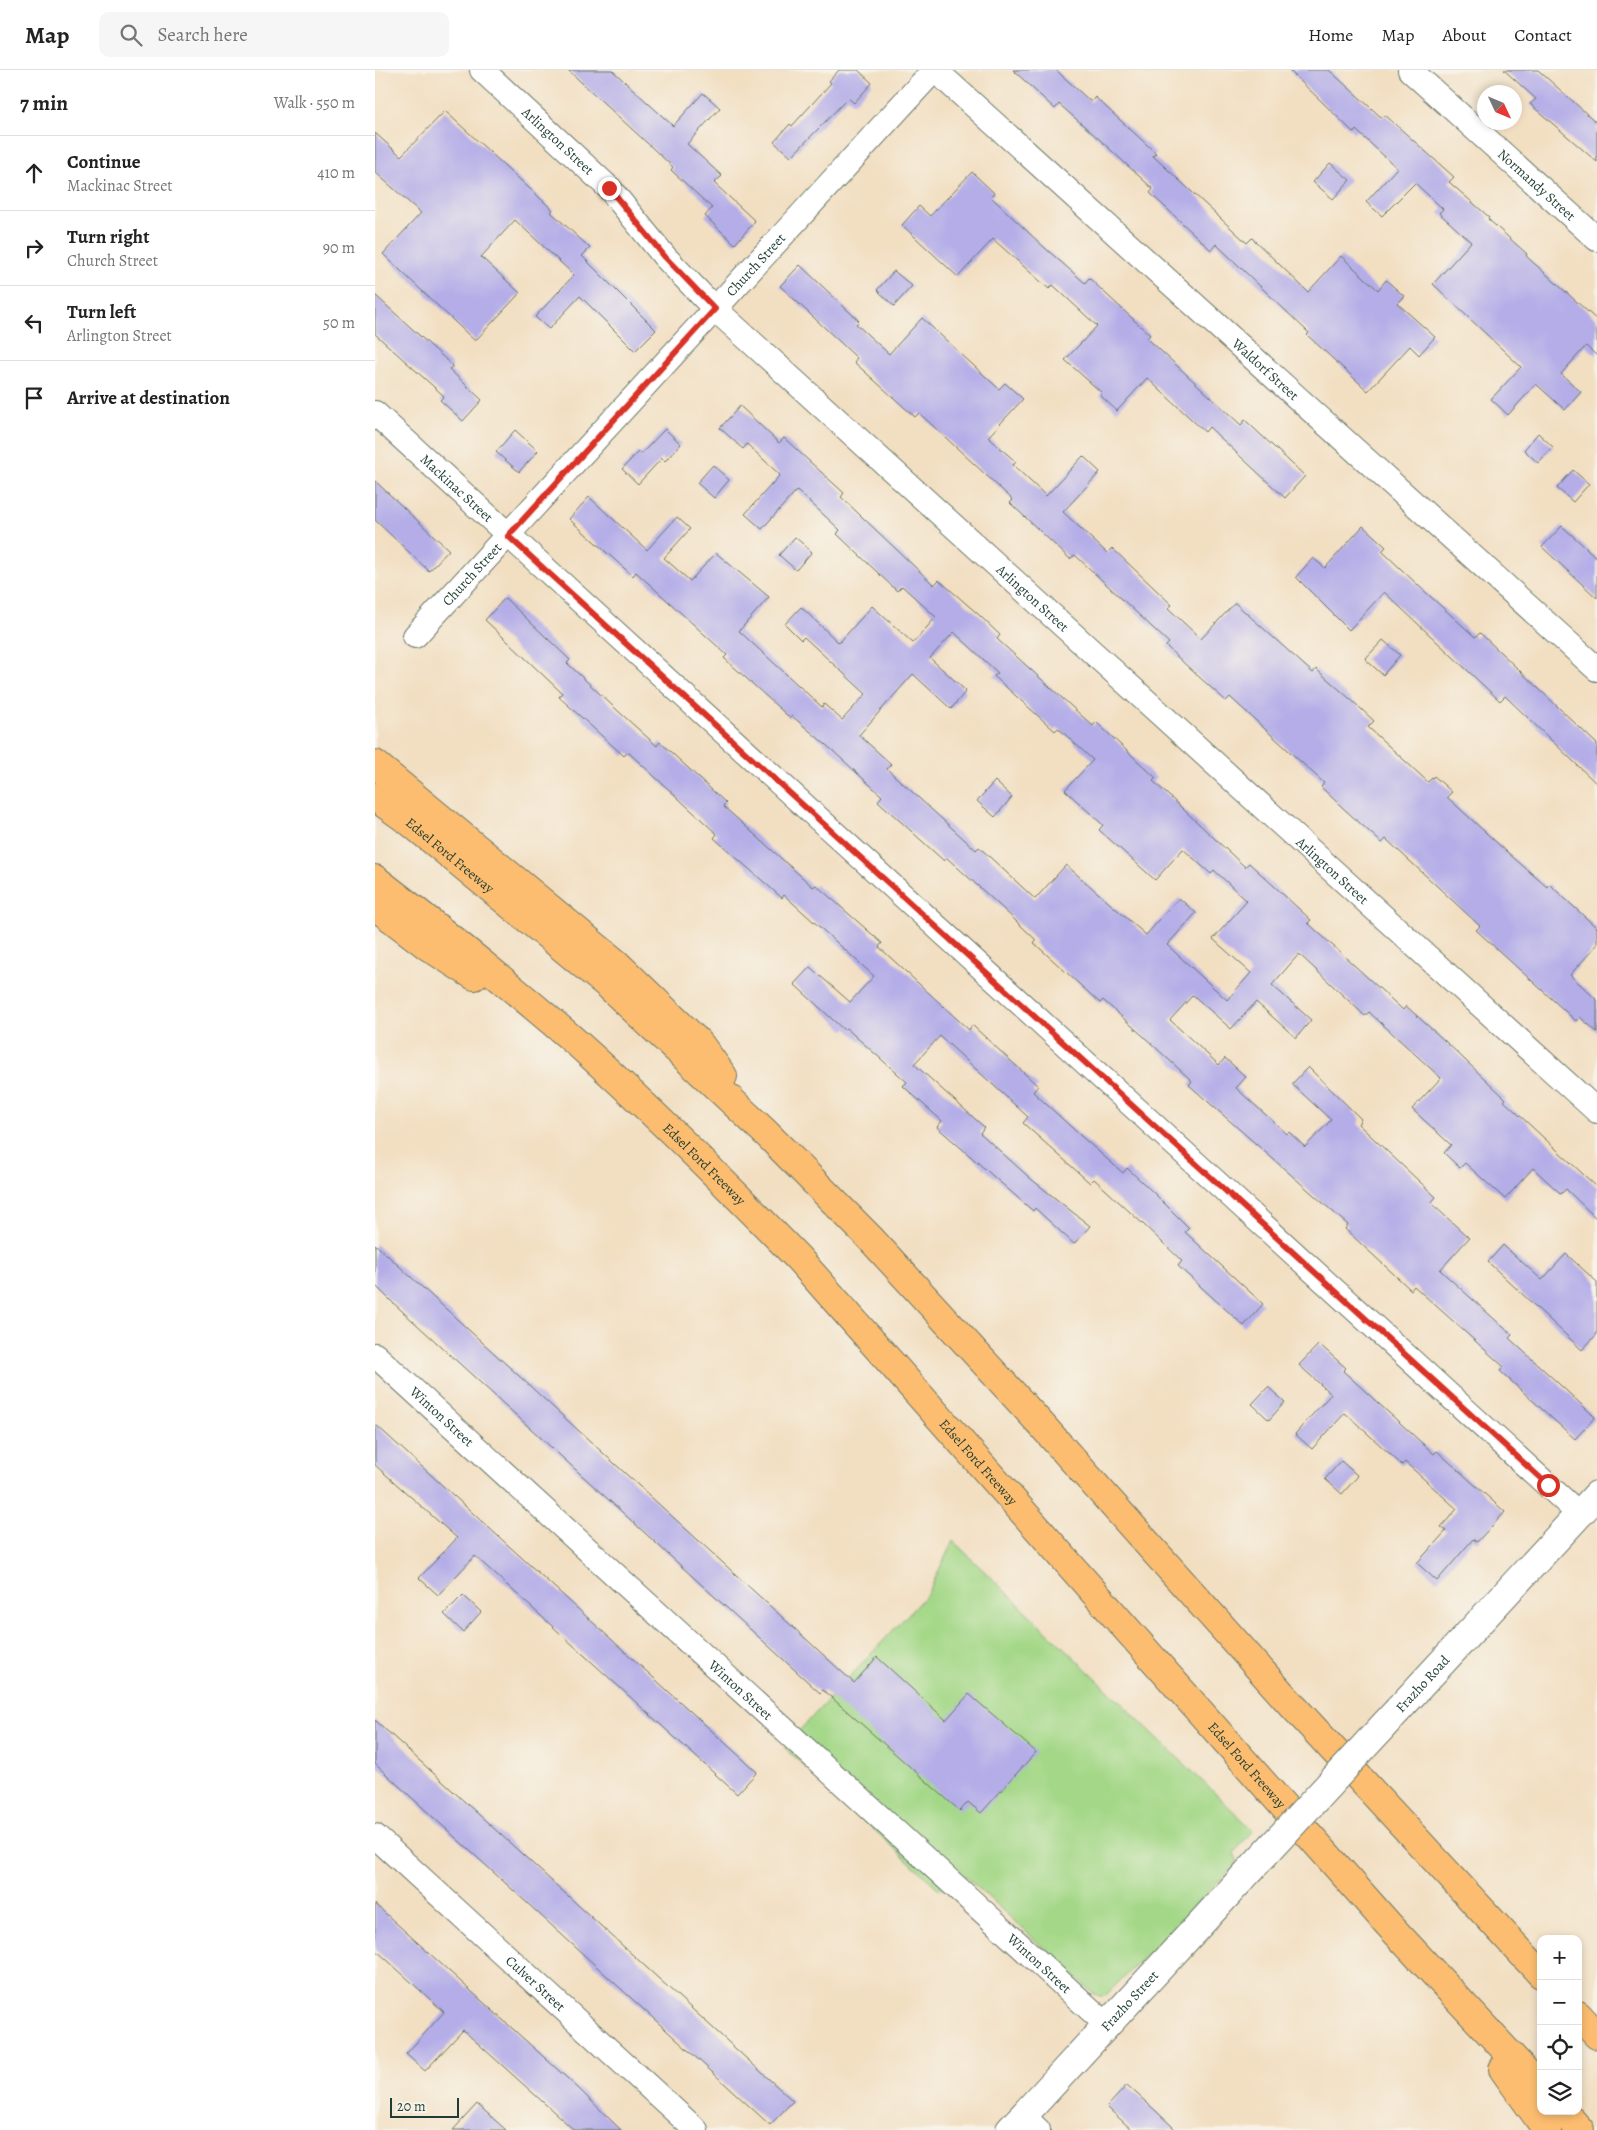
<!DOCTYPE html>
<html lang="en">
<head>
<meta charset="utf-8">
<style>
  body { margin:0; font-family:Alegreya,serif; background:#f6f6f6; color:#222 }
  .controls { position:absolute; right:15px; bottom:15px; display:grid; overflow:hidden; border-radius:10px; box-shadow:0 2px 8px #0003 }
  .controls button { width:45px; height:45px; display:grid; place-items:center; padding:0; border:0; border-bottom:1px solid #e0e0e0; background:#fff; color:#222; font:25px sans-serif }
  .compass { position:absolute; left:1102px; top:15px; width:45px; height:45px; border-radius:50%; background:#fff; box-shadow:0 2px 8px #0003; rotate:134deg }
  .scale { position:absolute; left:15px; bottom:12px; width:69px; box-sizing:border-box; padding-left:5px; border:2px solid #1f3d34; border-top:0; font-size:14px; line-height:18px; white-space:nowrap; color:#1f3d34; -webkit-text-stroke:4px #f7f3e8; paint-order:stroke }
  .stop { position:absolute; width:15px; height:15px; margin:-11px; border:4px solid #d93025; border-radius:50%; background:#fff }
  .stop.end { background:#d93025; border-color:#fff; box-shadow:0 1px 5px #0008 }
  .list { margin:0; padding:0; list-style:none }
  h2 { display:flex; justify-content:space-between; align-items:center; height:65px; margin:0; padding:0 20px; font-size:21px }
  h2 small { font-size:16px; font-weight:400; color:#767676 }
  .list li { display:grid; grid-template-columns:32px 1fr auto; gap:15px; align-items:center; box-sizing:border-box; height:75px; padding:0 20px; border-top:1px solid #e0e0e0 }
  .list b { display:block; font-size:19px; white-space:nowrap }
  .list p { margin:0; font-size:16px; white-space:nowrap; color:#767676 }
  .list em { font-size:16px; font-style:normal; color:#767676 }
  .icon { flex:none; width:28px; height:28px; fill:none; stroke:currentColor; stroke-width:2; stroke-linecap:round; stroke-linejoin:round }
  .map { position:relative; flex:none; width:1222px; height:2060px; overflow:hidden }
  header { display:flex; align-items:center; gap:30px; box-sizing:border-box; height:70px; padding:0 25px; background:#fff; border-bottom:1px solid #e0e0e0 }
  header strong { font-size:24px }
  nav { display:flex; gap:28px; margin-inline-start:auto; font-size:18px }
  .search { width:350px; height:45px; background:#f6f6f6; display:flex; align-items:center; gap:12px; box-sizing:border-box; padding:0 18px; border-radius:10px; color:#767676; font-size:19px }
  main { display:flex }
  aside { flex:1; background:#fff }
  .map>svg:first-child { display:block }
  .green { fill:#a4d888; stroke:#628a5e }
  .building { fill:#b4ade8; fill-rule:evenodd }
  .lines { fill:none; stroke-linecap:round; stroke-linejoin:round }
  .minor-casing { stroke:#697666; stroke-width:26 }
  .tertiary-casing { stroke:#697666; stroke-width:30 }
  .motorway-casing { stroke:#697666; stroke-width:30 }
  .minor { stroke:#fff; stroke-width:24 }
  .tertiary { stroke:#fff; stroke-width:28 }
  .motorway { stroke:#fcbd6f; stroke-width:28 }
  .tertiary-bridge-casing { stroke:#697666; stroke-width:30; stroke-linecap:butt }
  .tertiary-bridge { stroke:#fff; stroke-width:28 }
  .route { stroke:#d93025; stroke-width:6 }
  .labels { text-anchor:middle; stroke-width:4; stroke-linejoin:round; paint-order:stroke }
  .street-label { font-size:14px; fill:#1f3d34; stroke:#f7f3e8 }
</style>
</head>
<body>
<header>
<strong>Map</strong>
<div class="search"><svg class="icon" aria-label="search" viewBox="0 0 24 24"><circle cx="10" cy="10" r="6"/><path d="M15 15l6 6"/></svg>Search here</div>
<nav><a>Home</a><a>Map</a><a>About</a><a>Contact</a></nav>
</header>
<main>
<aside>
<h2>7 min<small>Walk · 550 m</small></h2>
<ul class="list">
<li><svg class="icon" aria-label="ahead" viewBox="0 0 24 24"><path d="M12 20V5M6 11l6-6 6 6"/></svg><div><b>Continue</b><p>Mackinac Street</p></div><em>410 m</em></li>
<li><svg class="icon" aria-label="right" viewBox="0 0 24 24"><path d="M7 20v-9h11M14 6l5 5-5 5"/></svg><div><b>Turn right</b><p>Church Street</p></div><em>90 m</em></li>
<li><svg class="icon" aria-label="left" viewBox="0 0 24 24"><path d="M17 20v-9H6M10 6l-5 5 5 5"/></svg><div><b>Turn left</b><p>Arlington Street</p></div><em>50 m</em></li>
<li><svg class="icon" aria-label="arrive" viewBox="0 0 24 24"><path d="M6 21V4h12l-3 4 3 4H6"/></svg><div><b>Arrive at destination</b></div></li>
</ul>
</aside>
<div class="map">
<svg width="1222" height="2060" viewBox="0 0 1222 2060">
  <rect width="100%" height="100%" fill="#f7f3e8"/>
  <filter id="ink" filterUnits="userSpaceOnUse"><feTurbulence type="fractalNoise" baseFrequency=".02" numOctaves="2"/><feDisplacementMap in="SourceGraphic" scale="10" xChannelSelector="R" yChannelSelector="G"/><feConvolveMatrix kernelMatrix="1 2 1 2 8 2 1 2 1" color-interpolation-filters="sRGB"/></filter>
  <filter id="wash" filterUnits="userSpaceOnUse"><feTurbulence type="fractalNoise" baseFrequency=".0096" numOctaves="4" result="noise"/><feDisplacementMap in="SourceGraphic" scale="20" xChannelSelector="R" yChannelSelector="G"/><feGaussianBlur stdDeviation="1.12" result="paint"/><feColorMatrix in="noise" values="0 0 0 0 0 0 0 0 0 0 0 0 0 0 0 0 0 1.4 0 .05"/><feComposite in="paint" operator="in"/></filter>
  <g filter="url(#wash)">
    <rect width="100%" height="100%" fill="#f2dfc2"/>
    <path class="green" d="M578,1471l300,289 -19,23 4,9 -134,135 -10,-3 -129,-118 -25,14 -156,-143 144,-154z"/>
    <g id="blocks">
      <g class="building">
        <path d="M193,0h44l61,56 30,-33 17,15 -33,36 35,32 -8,7 41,38 -20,23 -30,-28 7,-8 -41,-38 2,-3z"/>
        <path d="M464,0h19l14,13 -18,20 -6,-5 -57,59 -17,-15 16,-18 2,2 39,-43 -2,-2z"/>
        <path d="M638,0h43l35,32 4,-5 61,56 -3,3 52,48 42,39 5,-5 56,54 33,-36 37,34 8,-10 18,16 -7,7 38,34 -16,18 -9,-9 -42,45 -61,-56 2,-2 -93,-89 -5,6 -61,-57 3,-4 -54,-50 -40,-35 -4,5z"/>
        <path d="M914,0h40l53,48 3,-3 69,62 -5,5 40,35 -1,2 39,35 -1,2 71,64v36l-11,-10 -25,28 20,18 -16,18 -29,-26 -28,31 -17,-16 30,-32 -88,-83 38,-42 -32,-29 4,-4 -28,-26 -33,33 -16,-14 31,-34 -41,-38 -2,3z"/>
        <path d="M1129,0h34l59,53v39l-67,-58 6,-5z"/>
        <path d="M70,41l108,99 -2,2 39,36 -8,8 74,74 -21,21 -55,-55 -31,33 -14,-12 39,-42 -59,-55 -34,37 39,36 -45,48 -92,-87 38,-41 -46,-41v-39l26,23z"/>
        <path d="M955,93l20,17 -17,19 -20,-17z"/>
        <path d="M597,102l22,21 -3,4 54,51 40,35 4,-5 61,57 -3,3 94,87 4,-5 60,56 -20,22 -76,-71 -4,5 -58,-54 -30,33 -17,-16 2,-2 -37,-33 32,-34 -44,-41 -4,4 -56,-50 -35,38 -56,-52 17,-19 11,10z"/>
        <path d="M425,195l59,56 -3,3 33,30 33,-36 77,71 6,-6 18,16 -35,38 28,25 -3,3 33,31 37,-40 17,16 -37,40 44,41 5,-5 60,57 -4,3 33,31 34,-36 78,70 3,-4 41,36 17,16 -6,6 60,55 6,-6 18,16 -5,5 60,55 40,35 2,-3 48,44v17l-27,30 27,25v32l-17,-15 -4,4 -100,-91 4,-4 -55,-51 -39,-36 -4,4 -39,-35 -22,-21 3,-4 -94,-86 -4,4 -38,-34 -22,-21 3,-3 -94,-88 -5,4 -60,-56 3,-3 -94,-87 -4,4 -61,-55 3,-4 -77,-72z"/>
        <path d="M519,201l18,15 -18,20 -17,-16z"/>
        <path d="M0,225l78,71 -4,3 33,31 -19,21 -23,-21 4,-4 -69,-62z"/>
        <path d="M365,336l39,37 5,-5 60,55 -3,4 93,88 5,-5 39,34 22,21 -3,4 96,87 3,-4 60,56 -3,3 92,86 4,-4 62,57 -3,3 95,87 3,-4 39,35 61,58 -2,2 93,86v32l-31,-30 -5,5 -28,-26 -28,31 -40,-36 -5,5 -16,-15 7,-8 -39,-36 29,-31 -72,-66 -4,4 -66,-62 -27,31 39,35 -15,18 -40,-36 -25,27 -38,-34 -23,25 49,45 6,-7 21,19 -10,11 51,46 2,-2 16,15 26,-27 -39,-36 16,-17 53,52 -3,5 78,73 -5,6 38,35 -29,32 72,65 -3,3 86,79 -20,22 -75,-68 4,-4 -90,-81 -3,4 -66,-61 3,-4 -159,-140 3,-4 -50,-46 -39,-35 -3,3 -66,-60 2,-3 -38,-36 -51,-46 -3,3 -66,-60 4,-5 -50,-46 -40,-34 -2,2 -66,-60 3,-3 -91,-83 -3,4 -64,-57 20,-22 58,53 30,-33 13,12 -26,29 26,23 26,-28 53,44 -30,34 83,76 2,-3 18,16 24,-26 -62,-57 -3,3 -16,-16 16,-17 38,36 33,-37 41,37 23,-26 -34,-31 -5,5 -60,-57 3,-4 -43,-40 -35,39 -17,-15 35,-39 -33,-31 -4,5 -23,-21zM579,562l44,41 -4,3 23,21 38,34 3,-3 35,32 -28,30 38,35 -4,5 17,15 39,35 28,-31 28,25 3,-4 33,31 -34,38 38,34 -24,27 -60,-55 29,-32 -17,-15 -33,37 -80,-70 -31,34 -56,-52 -3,3 -89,-81 4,-5 -32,-29 54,-61 38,35 15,-18 -36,-33z"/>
        <path d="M290,359l16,15 -16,17 -3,-3 -24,26 -16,-15 16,-17 3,2z"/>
        <path d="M140,360l23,21 -19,21 -23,-20z"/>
        <path d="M1163,363l15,14 -15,16 -14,-13z"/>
        <path d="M338,395l16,15 -15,18 -17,-15z"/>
        <path d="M1198,400l16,14 -16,18 -16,-14z"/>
        <path d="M0,411l74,69 -20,21 -54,-51z"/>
        <path d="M988,456l23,21 -4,4 38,36 55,50 5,-4 117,111v40l-92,-88 -5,5 -116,-109 -35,38 -53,-53 17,-19 12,10z"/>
        <path d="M1187,456l35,32v40l-55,-51z"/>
        <path d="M420,467l17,15 -16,18 -17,-15z"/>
        <path d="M130,528l65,62 -3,3 50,47 40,36 3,-4 66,61 -3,3 90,81 3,-2 66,58 -3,4 90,83 3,-5 66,61 -5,6 49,45 41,36 4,-5 27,25 35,35 -4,4 78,72 -19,22 -66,-60 4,-5 -39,-37 -49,-45 -4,4 -67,-60 5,-6 -88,-81 -26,28 70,63 -4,6 51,46 59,47 -16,18 -39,-36 -2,3 -96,-84 5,-6 -39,-35 4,-4 -61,-54 -2,2 -50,-46 16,-17 40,35 24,-26 -90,-81 -2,3 -68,-60 3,-4 -89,-82 -4,4 -65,-59 3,-4 -77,-73z"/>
        <path d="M1008,570l17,15 -17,20 -18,-16z"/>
        <path d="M620,711l17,16 -17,20 -18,-16z"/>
        <path d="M0,1174l479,439 23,-26 69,63 23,-26 67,58 -55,61 -13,-11 -8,9 -137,-121 -3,3 -430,-393 -15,-15z"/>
        <path d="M1128,1175l39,35 24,-26 31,28v52l-15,16 -94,-88z"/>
        <path d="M944,1274l27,24 -3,3 91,83 3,-3 68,61 -28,30 -4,-3 -36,42 -20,-18 29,-32 -5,-4 16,-18 -52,-47 -3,3 -57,-52 -33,36 -17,-15 36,-40 -32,-29z"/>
        <path d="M893,1317l17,15 -16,18 -17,-16z"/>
        <path d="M0,1354l382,348 -20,22 -262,-238 -37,39 -19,-17 38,-40 -82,-73z"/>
        <path d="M966,1391l17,15 -16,18 -17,-15z"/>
        <path d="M88,1525l18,17 -18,20 -19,-18z"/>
        <path d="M0,1650l418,381 -23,24 -395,-361z"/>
        <path d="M0,1834l203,184 43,42h-47l-111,-100 -38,41 -19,-17 38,-42 -69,-63z"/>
        <path d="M752,2015l29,26 20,19h-44l-25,-23z"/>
        <path d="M102,2034l29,26h-53z"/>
      </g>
    </g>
  </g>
  <g filter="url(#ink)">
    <use href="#blocks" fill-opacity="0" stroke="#697666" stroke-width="1"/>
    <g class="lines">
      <defs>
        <g id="minor">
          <path id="s1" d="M107,0l127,118 56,69 50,52 882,802"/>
          <path id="s2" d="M560,0l662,599"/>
          <path id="s3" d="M1035,0l187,169"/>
          <path id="s4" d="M0,343l1204,1101"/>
          <path id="s5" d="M40,566l519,-566"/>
          <path id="s6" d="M0,1285l732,670"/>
          <path id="s7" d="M0,1766l321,294"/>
          <path d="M648,2046l15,14"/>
        </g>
        <g id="tertiary">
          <path id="s8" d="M1023,1640l199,-215"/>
          <path id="s9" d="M635,2060l239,-259"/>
        </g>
        <g id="motorway">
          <path d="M0,694l241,199 83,80 24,33"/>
          <path id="s10" d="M0,727l35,25 199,164 157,147 104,105 168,183 252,282 251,271"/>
          <path id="s11" d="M0,809c69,53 137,108 203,165 76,68 149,141 220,214l590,666 153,164"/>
          <path d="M0,836l54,41 45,29"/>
          <path d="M1203,1945l19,20"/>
          <path d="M1128,1999l44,61"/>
          <path d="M1188,2041l17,19"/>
        </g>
      </defs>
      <use href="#minor" class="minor-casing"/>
      <use href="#tertiary" class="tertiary-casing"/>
      <use href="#motorway" class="motorway-casing"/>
      <use href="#minor" class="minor"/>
      <use href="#tertiary" class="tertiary"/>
      <use href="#motorway" class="motorway"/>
      <defs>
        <path id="tertiary-bridge" d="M874,1801l149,-161"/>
      </defs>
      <use href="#tertiary-bridge" class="tertiary-bridge-casing"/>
      <use href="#tertiary-bridge" class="tertiary-bridge"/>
    </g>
  </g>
  <g class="lines" filter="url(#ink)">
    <path class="route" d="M234,118l56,69 50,52 -207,227 1040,949"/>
  </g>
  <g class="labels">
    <g class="street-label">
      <text dy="5" stroke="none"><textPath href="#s1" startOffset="104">Arlington Street</textPath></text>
      <text dy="5" stroke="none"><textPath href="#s3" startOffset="171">Normandy Street</textPath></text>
      <text dy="5" stroke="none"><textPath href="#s5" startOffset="504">Church Street</textPath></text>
      <text dy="5" stroke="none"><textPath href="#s2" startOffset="446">Waldorf Street</textPath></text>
      <text dy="5" stroke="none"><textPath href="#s4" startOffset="111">Mackinac Street</textPath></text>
      <text dy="5" stroke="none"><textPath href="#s5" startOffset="84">Church Street</textPath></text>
      <text dy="5" stroke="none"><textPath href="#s1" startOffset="764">Arlington Street</textPath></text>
      <text dy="5" stroke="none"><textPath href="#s10" startOffset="95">Edsel Ford Freeway</textPath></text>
      <text dy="5" stroke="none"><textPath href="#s1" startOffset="1169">Arlington Street</textPath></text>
      <text dy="5" stroke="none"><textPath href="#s11" startOffset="436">Edsel Ford Freeway</textPath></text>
      <text dy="5" stroke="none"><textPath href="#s6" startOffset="91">Winton Street</textPath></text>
      <text dy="5" stroke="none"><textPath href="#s11" startOffset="841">Edsel Ford Freeway</textPath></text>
      <text dy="5" stroke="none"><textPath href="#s8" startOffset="36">Frazho Road</textPath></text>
      <text dy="5" stroke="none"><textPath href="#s6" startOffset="496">Winton Street</textPath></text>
      <text dy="5" stroke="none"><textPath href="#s11" startOffset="1246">Edsel Ford Freeway</textPath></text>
      <text dy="5" stroke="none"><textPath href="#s6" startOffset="901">Winton Street</textPath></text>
      <text dy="5" stroke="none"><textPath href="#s7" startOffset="218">Culver Street</textPath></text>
      <text dy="5" stroke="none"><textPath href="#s9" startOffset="176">Frazho Street</textPath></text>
    </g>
  </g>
</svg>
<div class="controls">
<button>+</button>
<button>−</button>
<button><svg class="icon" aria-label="locate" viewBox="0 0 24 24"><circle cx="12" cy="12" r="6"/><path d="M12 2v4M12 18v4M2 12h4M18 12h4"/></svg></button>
<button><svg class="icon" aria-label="layers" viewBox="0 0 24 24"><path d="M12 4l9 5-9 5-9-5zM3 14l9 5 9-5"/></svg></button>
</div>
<svg class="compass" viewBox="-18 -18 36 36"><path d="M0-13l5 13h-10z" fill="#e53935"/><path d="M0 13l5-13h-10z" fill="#767676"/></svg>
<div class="scale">20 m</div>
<div class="stop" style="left:1173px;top:1415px"></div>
<div class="stop end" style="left:234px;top:118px"></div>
</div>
</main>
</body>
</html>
